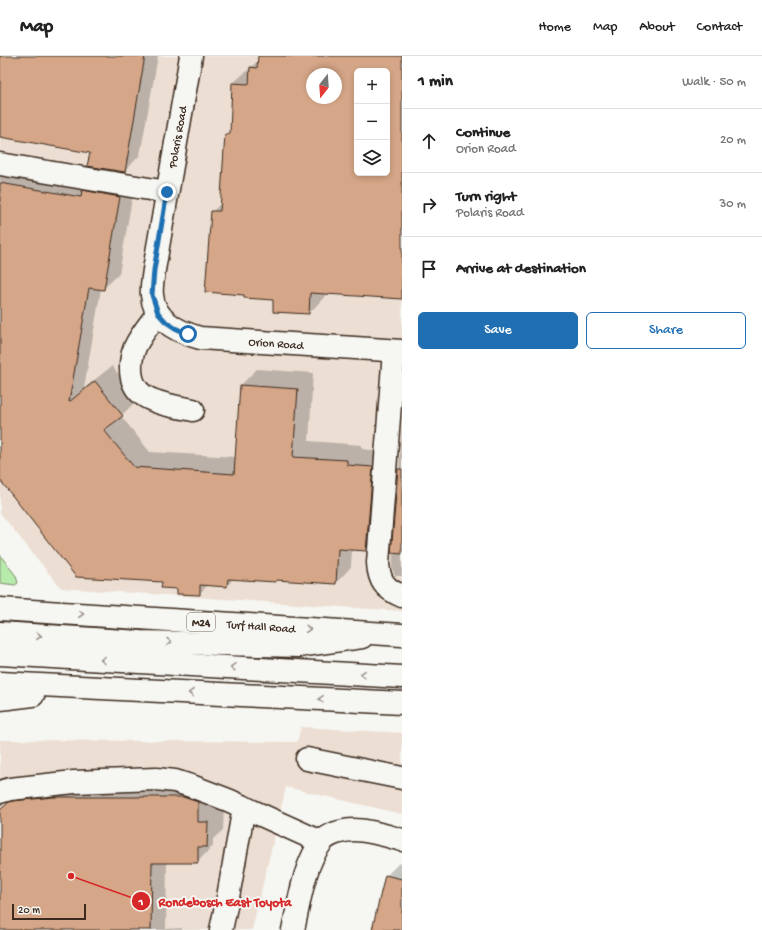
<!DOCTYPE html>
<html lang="en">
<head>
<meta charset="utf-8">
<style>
  body { margin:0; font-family:"Gochi Hand",sans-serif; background:#f2f2f2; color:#222 }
  .controls { position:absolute; right:12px; top:12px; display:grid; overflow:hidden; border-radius:6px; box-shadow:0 2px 6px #0003 }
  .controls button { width:36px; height:36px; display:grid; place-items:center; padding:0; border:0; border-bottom:1px solid #e0e0e0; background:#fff; color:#222; font:20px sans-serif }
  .compass { position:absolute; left:306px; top:12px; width:36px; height:36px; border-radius:50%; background:#fff; box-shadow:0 2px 6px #0003; rotate:197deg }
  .scale { position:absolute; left:12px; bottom:10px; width:74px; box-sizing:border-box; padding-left:4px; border:2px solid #3b2a1e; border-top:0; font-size:11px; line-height:14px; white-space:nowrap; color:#3b2a1e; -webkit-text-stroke:3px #f6f6f2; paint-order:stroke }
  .stop { position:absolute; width:12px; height:12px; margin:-9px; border:3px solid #1f6fb2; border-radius:50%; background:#fff }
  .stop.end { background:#1f6fb2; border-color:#fff; box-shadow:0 1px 4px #0008 }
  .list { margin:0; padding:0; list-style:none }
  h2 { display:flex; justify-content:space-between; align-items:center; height:52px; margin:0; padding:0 16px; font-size:17px }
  h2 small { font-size:13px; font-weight:400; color:#767676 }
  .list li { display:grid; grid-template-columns:26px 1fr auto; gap:12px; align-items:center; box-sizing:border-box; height:64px; padding:0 16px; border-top:1px solid #e0e0e0 }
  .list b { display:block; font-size:15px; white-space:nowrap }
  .list p { margin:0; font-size:13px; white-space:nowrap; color:#767676 }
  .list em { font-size:13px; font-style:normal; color:#767676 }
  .actions { display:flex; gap:8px; padding:12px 16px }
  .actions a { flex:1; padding:9px 0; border:1px solid #1f6fb2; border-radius:6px; text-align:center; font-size:14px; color:#1f6fb2 }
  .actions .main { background:#1f6fb2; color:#fff }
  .icon { flex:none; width:22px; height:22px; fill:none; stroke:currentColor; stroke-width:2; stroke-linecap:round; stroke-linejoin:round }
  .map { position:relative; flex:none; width:402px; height:874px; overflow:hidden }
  header { display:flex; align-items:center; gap:24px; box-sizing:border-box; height:56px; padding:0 20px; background:#fff; border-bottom:1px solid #e0e0e0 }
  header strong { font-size:19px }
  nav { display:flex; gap:22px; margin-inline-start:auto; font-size:14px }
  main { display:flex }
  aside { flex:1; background:#fff }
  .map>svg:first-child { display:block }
  .built { fill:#ecded2; fill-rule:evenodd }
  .green { fill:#b7ebac; stroke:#798a65 }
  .shadow { fill:#0003; fill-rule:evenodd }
  .building { fill:#d5a687; stroke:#3b2a1e; fill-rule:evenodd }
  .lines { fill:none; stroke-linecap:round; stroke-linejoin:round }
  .minor-casing { stroke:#3b2a1e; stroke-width:25 }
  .major-casing { stroke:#3b2a1e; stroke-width:25 }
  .minor { stroke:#f6f6f2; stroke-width:22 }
  .major { stroke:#f6f6f2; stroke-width:22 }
  .oneway { stroke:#989088 }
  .route { stroke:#1f6fb2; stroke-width:5 }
  .labels { text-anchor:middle; stroke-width:4; stroke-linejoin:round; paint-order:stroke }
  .shield { fill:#f6f6f2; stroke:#73675e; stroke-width:1 }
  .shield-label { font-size:11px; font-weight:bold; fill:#3b2a1e }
  .street-label { font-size:12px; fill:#3b2a1e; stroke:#f6f6f2 }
  .leader { fill:none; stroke:#d62828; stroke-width:1.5 }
  .callout-dot { fill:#d62828; stroke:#f6f6f2; stroke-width:1.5 }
  .mark-label { font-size:12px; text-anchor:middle; font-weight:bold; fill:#fff }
  .callout-label { font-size:13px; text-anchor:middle; font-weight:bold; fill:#d62828; stroke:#f6f6f2; stroke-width:4; stroke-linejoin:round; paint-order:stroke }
</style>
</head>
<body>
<header>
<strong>Map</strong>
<nav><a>Home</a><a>Map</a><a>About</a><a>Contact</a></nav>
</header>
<main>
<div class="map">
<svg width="402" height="874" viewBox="0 0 402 874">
  <rect width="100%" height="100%" fill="#f6f6f2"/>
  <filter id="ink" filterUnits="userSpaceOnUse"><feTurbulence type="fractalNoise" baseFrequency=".025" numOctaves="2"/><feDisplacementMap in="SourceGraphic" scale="8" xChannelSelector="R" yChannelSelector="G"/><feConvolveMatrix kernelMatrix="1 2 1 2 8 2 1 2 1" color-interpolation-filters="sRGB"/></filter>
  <g filter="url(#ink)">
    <g class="built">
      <path d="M0,0h402v555l-341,-23 -61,-75zM357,15h30v102h-30zM312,18h24v24h-24z"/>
      <path d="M301,671l101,6v81l-116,-27 -34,143h-252v-190l297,2z"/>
    </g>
    <path class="green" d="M0,499l16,21 2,7 -3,2 -15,-2z"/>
    <g class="shadow">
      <path d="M0,0h158l-18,99 -15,16 -34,-19 -91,-16z"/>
      <path d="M259,0h143v242l-77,-5v4l-16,16 -35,-14 -29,-5 -33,-82 10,-10 4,-67 5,-5 2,-47 26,-23zM357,15h30v102h-30zM312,18h24v24h-24z"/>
      <path d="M0,109l135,16 -16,93 -16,15h-2l-17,99 28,-22 26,33 -17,17 29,36 86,5 5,-72 16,-16 56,4 -4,68 53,4v4l26,3 -6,82 -16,16 -14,-1 -1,18 -15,16 -59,-4 -2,2 -41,-3 -7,8 -18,-2 -10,10 -21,-6 -15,-7 -163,-103z"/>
      <path d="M402,371v149h-7l-3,-8z"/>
      <path d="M214,730v21h10l-1,23 -10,9v7l-16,16h-30l-1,67 16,-1v2h-182v-119l13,-11 -1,-2 -12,10 26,-21z"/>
      <path d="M399,807l3,1v66h-29l13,-54z"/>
    </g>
    <g class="building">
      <path d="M0,0h145l-20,116 -38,-6 3,-13 -90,-16z"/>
      <path d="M258,0h144v243l-92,-6 -1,21 -36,-2v-12l-29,-2v-3l-39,-3 6,-81h9l5,-77h5l2,-51 17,1 1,-17 7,1zM357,15h30v102h-30zM312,18h24v24h-24z"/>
      <path d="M0,127l81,14 1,-7 38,7 -16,93 -15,-2 -20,114 26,-21 28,35 -19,14 30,37 100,7 6,-89 58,4 -5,68 54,3v5l26,2 -7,84 -28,-2 -2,35 -60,-4v2l-48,-3 -1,8 -27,-2v10l-23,-1v-5l-16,-1 1,-6 -86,-5 -76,-97z"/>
      <path d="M398,413h4v85l-11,-1z"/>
      <path d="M53,741h130l15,5v20h10l-1,25h-9v16h-46l-1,67h-151v-120l9,-8 3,-1z"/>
      <path d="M385,819l17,4v51h-30z"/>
    </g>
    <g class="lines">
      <defs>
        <g id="minor">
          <path d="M191,0l-37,214c-1,8 -3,17 -2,25 2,25 26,37 48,43l202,13"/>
          <path d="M0,108l167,28"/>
          <path d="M158,257c-8,11 -17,21 -23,34 -6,15 -7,37 8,48 12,9 36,12 50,15"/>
          <path d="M394,295l-16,212c1,18 7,26 24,33"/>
          <path d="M0,577l140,9 158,4 64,-9"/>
          <path d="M0,598l402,23"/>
          <path d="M307,703l95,19"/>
          <path d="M0,736l10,-3 64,-7 82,-3 19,2 19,6 34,13 93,42"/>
          <path d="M221,874l7,-33 16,-90"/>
          <path d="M293,874c6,-26 11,-66 28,-87 6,-9 22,-13 33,-13 16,0 33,6 48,10"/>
        </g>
        <g id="major">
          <path d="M0,553l402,26"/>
          <path d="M0,627l402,20"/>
          <path d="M0,643l33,-4"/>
        </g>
      </defs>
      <use href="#minor" class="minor-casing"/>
      <use href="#major" class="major-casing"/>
      <use href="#minor" class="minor"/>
      <use href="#major" class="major"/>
    </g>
    <defs><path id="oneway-chevron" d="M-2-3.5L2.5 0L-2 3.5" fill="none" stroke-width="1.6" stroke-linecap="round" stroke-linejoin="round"/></defs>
    <g class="oneway">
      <use href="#oneway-chevron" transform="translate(81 558) rotate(4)"/>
      <use href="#oneway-chevron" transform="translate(308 573) rotate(4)"/>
      <use href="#oneway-chevron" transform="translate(39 580) rotate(4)"/>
      <use href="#oneway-chevron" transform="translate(169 586) rotate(1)"/>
      <use href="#oneway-chevron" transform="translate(103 604) rotate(-177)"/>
      <use href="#oneway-chevron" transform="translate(233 611) rotate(-177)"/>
      <use href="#oneway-chevron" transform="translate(363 618) rotate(-177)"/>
      <use href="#oneway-chevron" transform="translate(191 637) rotate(-177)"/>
      <use href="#oneway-chevron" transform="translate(321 643) rotate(-177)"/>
    </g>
  </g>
  <g class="lines" filter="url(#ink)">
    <path class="route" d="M167,136l-13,78 -2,25 6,18 8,9 9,6 13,6"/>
  </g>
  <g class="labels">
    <rect class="shield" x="187" y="557" width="28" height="18" rx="3"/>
    <g class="shield-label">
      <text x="201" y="570">M24</text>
    </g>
    <g class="street-label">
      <text transform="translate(177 81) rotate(-80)" y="4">Polaris Road</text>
      <text transform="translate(276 287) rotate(4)" y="4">Orion Road</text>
      <text transform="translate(261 570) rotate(4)" y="4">Turf Hall Road</text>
    </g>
  </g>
  <path class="leader" d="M71 820L141 845"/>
  <g class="callout-dot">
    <circle cx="71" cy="820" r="4"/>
    <circle cx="141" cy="845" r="10"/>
  </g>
  <g class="mark-label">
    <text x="141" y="849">1</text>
  </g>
  <g class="callout-label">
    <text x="225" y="850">Rondebosch East Toyota</text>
  </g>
</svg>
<div class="controls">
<button>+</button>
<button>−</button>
<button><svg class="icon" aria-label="layers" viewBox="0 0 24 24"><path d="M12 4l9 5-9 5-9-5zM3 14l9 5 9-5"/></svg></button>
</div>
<svg class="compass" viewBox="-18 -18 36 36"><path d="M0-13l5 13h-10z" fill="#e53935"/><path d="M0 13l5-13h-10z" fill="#767676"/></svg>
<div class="scale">20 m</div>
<div class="stop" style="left:188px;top:278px"></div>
<div class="stop end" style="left:167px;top:136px"></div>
</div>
<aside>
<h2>1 min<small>Walk · 50 m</small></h2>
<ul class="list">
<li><svg class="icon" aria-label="ahead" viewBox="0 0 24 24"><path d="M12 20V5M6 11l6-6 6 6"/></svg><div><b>Continue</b><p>Orion Road</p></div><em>20 m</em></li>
<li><svg class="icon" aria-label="right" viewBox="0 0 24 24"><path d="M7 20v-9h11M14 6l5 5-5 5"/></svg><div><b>Turn right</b><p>Polaris Road</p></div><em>30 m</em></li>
<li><svg class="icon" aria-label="arrive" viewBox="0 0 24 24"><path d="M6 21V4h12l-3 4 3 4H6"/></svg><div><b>Arrive at destination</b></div></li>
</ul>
<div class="actions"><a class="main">Save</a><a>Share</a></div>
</aside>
</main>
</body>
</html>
